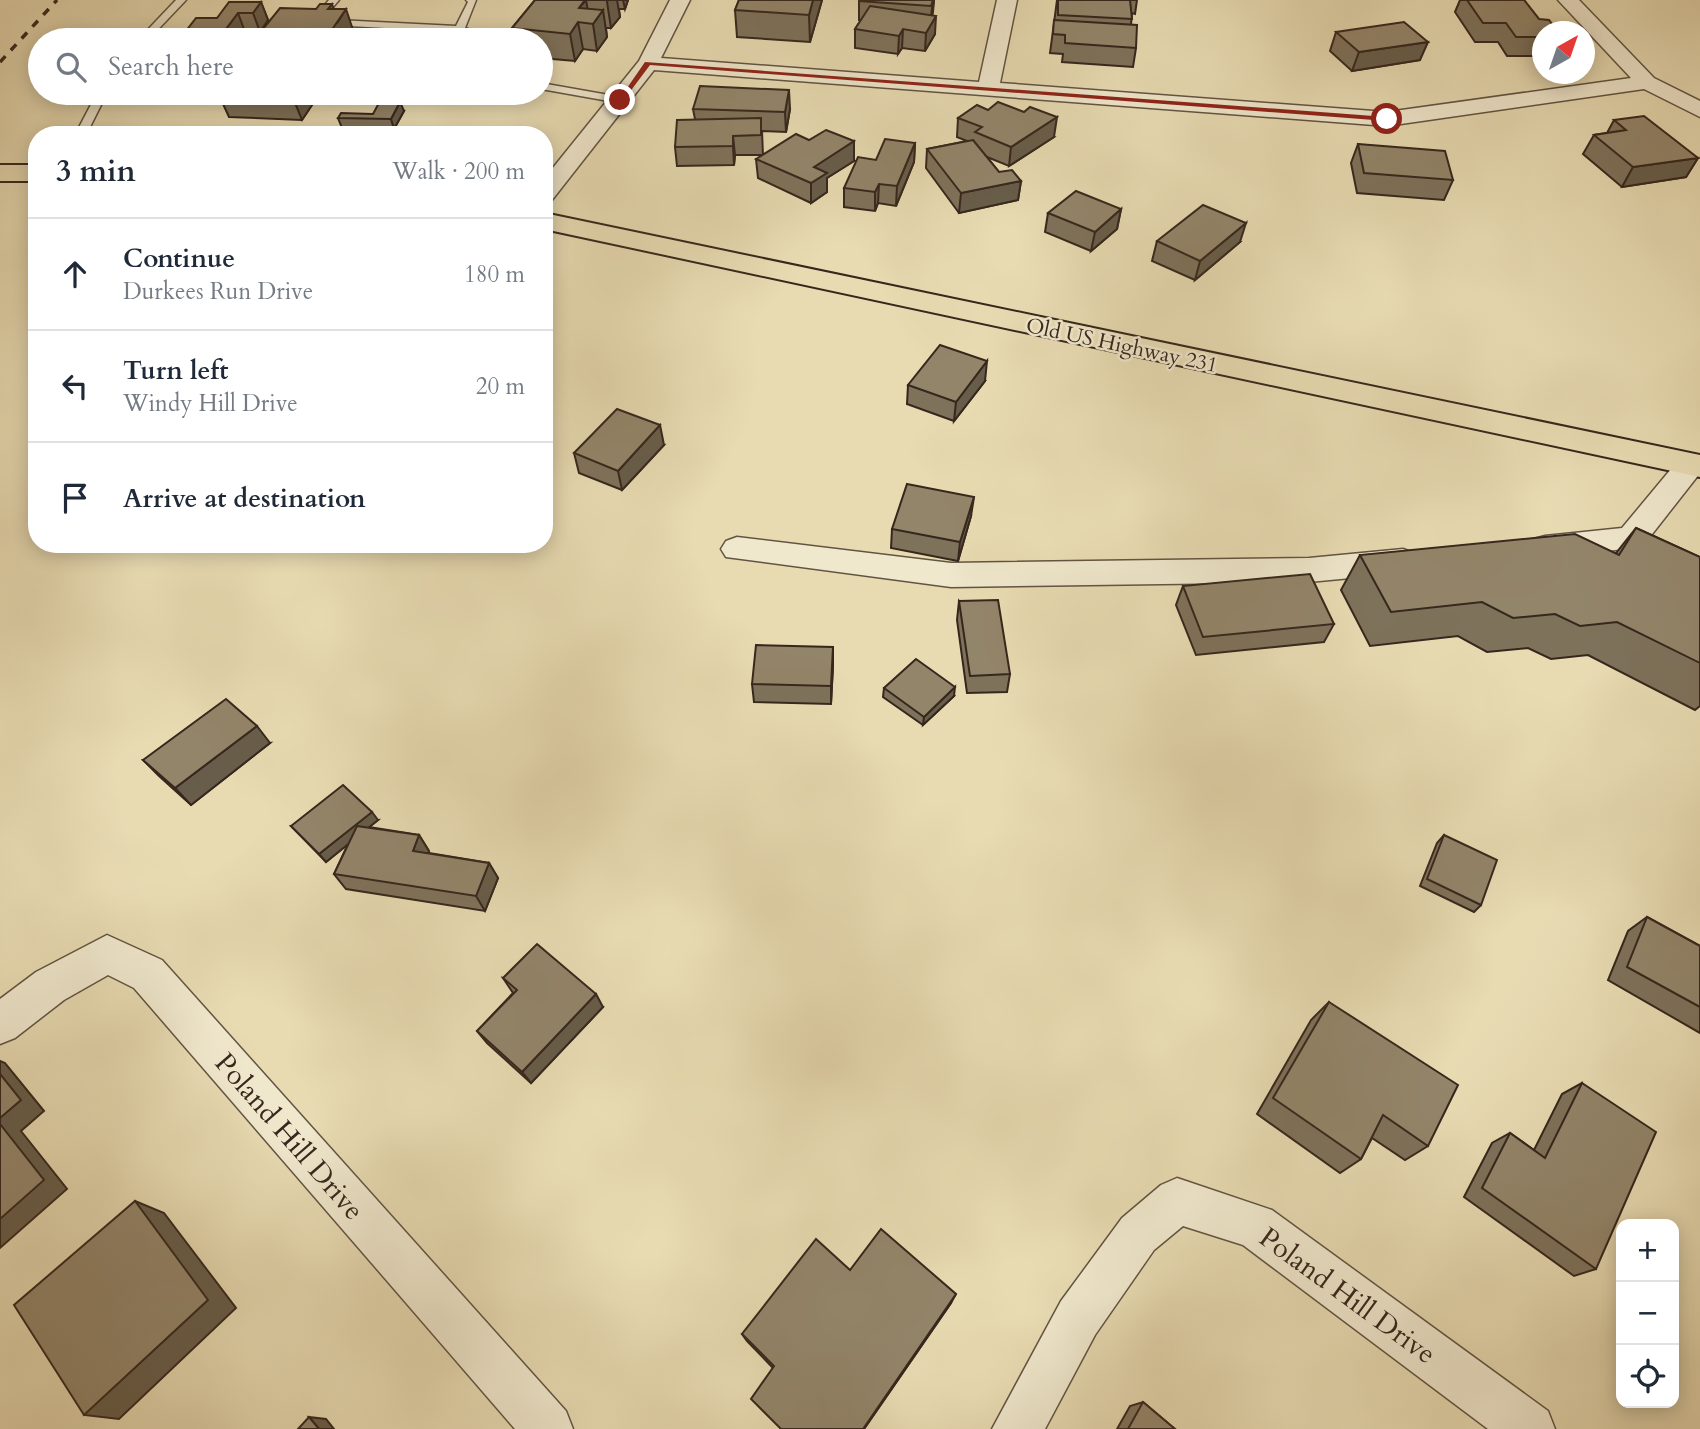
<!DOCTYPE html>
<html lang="en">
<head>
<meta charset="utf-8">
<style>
  body { margin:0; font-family:Cardo,serif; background:#f6f6f7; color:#1f2937 }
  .controls { position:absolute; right:21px; bottom:21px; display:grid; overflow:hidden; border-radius:14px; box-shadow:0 4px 18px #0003 }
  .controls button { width:63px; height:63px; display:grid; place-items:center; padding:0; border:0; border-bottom:2px solid #e0e1e3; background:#fff; color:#1f2937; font:35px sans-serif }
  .compass { position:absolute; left:1532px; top:21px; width:63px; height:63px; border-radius:50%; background:#fff; box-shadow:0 4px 18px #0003; rotate:40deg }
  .stop { position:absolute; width:21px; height:21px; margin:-16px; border:5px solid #8f2418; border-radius:50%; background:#fff }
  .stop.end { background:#8f2418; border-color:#fff; box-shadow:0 2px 7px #0008 }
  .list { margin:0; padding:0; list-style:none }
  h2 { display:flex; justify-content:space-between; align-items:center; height:91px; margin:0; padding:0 28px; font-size:30px }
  h2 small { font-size:23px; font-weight:400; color:#747a83 }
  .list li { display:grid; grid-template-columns:46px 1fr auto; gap:21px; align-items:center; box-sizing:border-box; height:112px; padding:0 28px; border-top:2px solid #e0e1e3 }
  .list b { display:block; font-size:26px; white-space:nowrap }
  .list p { margin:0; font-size:23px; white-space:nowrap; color:#747a83 }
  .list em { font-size:23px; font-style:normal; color:#747a83 }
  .icon { flex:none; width:38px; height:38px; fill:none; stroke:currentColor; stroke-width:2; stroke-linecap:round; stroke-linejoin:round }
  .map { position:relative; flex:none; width:1700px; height:1429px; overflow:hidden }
  .search { position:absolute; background:#fff; box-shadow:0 4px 18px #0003; left:28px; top:28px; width:525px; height:77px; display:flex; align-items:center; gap:18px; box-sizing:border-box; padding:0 24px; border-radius:38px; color:#747a83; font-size:26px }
  .panel { position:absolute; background:#fff; box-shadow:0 4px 18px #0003; left:28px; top:126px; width:525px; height:427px; border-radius:28px }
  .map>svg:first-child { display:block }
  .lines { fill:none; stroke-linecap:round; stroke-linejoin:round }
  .lane-casing { stroke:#625442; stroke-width:3 }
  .street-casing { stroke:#625442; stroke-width:3 }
  .primary-casing { stroke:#36271d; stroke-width:4 }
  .lane { fill:#f0e8cd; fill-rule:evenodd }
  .street { fill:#f0e8cd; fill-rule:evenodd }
  .primary { fill:#e8dbb2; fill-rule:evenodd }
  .rail { stroke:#36271d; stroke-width:3.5; stroke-dasharray:8 8; stroke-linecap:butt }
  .wall { fill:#7e725b; stroke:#36271d; stroke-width:2 }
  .shaded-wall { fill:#675d4a; stroke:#36271d; stroke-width:2 }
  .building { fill:#93856a; stroke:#36271d; stroke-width:2 }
  .route { fill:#8f2418 }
  .labels { text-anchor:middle; stroke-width:5; stroke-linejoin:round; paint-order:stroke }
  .far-street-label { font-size:21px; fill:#36271d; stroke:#f0e8cd }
  .near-street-label { font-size:28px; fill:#36271d; stroke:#f0e8cd }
</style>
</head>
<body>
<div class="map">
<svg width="1700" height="1429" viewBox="0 0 1700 1429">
  <rect width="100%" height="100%" fill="#e8dbb2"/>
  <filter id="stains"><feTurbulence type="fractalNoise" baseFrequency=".00286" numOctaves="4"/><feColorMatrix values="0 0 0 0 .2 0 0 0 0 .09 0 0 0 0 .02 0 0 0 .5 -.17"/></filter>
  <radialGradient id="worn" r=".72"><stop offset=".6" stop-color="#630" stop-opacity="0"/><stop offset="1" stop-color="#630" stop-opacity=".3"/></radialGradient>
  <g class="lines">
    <defs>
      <g id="lane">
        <path d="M176,0h10l-38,40h-10z"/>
        <path d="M329,0h10l-11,13 9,7 119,6 12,-24 -2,-2h10l-11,28 14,5 4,7h-10l-15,-8 -127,-7 -14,-11z"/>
        <path d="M541,83l79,14 5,3 -5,3 -79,-14z"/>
        <path d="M97,93h10l-21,42h-11z"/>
      </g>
      <g id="street">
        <path d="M670,0h20l-29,58 318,24 18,-82h20l-17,83 387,29 244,-34 -73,-78h21l75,78 46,23v16l-56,-28 -257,37 -733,-56 -102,130 -8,2v-23l95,-118z"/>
        <path d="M1691,454l9,2v17l-58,74 -97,11 -11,-3 -5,-8 5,-8 11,-3 77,-8 59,-71z"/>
        <path d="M737,537l214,26 358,-5 94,-9 11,4 5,8 -5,8 -11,4 -94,9 -358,5 -225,-30 -5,-8 5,-8z"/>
        <path d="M107,935l55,25 404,451 7,18h-58l-381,-441 -26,-13 -44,25 -49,38 -15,6v-45l36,-27z"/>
        <path d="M1177,1178l95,32 276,201 7,18h-67l-245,-184 -60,-19 -29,24 -59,85 -50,94h-53l69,-128 61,-83 39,-33z"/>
      </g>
      <g id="primary">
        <rect x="0" y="165" width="37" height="16"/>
        <path d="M544,213l1156,242v22l-1156,-248z"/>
      </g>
    </defs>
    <use href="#lane" class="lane-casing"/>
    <use href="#street" class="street-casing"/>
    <use href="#primary" class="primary-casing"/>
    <use href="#lane" class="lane"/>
    <use href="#street" class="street"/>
    <use href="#primary" class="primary"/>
    <path class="rail" d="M0,62l57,-62"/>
  </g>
  <g class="wall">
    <path d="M535,0h93l-3,9h-6l1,8 -9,11h-5l1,9 -10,14 -14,-2 -8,12 -34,-3v-18h-27l-2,-12z"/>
    <path d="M739,0h83l-12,42 -73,-5 -2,-27z"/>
    <path d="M859,0h75l-2,15 3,19 -10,17 -23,-3 -4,6 -43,-6v-19l6,-9h-2z"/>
    <path d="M1057,0h80l-2,14 -3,-1 -1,12 5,23 -3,19 -71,-5 1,-8 -13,-1z"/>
    <path d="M1460,0h64l15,19 4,13v24h-36l-9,-14h-23l-20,-30z"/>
    <path d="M261,2l7,18 -8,12h-15l-1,1 4,7h-69l38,-22z"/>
    <path d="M1336,32l84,28 -68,11 -22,-20z"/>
    <path d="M218,93h102l-18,27 -73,-3z"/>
    <path d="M693,109h97l-4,23 -24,-1 1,24h-28l-1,10 -57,1 -2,-19 20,-28z"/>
    <path d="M404,111l-10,18 -52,-1 -4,-10z"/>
    <path d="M958,118l96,19 -45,29 -22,-9 12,15 22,9 -3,19 -59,13 -33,-45 1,-19 40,-8 -10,-4z"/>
    <path d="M1614,120l84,38 -12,19 -64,10 -39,-33 11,-19 13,-2z"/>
    <path d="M915,143l-1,19 -18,44 -18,-3 -3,8 -31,-4v-19l32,-28z"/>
    <path d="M1358,144l95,36 -9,20 -87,-7 -6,-30z"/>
    <path d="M756,159l98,2 -27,17v14l-16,11 -53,-25z"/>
    <path d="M1121,209l-4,20 -26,22 -46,-19 3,-19z"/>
    <path d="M1157,241l83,1 -45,38 -43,-19z"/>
    <path d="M985,381l-31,40 -47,-17 1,-19z"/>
    <path d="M664,445l-42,45 -43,-17 -5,-20z"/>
    <path d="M971,516l-13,45 -67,-13 1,-19z"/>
    <path d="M1636,528l64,29v149l-5,4 -107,-55 -37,4 -23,-11 -41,4 -29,-16 -88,10 -29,-56 19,-35 256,-2z"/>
    <path d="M1183,586l151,38 -10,18 -128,13 -20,-50z"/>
    <path d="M959,601l51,73 -3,18 -40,1 -10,-73z"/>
    <path d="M833,665l-2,39 -77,-2 -2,-18z"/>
    <path d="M884,688l70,8 -31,29 -40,-28z"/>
    <path d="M270,743l-79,62 -32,-29 -16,-16z"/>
    <path d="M378,820l-9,7 50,8 10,16v2l60,10 9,15 -13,33 -139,-22 -12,-15 14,-30 -22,18 -35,-36z"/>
    <path d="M1444,835l37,70 -7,7 -54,-26 17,-43z"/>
    <path d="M1647,917l53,29v87l-92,-53 20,-49z"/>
    <path d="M503,978l100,29 -72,76 -44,-40 -10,-12 36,-38z"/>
    <path d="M1329,1002l99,144 -23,14 -33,-22 -11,21 -21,14 -83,-59 54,-94z"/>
    <path d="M1582,1083l14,186 -22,7 -110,-79 28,-54 18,-10 24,17 28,-56z"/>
    <path d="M850,1270l101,33 -87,126h-83l-8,-61 -26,-27 -5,-7z"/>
    <path d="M1143,1402l32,27h-58l13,-23z"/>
  </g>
  <g class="shaded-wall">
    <path d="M586,0l4,23 -11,-15z"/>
    <path d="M608,0h9l3,17 -9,11 -4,-26z"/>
    <path d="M623,0h5l-3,9z"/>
    <path d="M813,0h9l-12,42 -1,-27z"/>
    <path d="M933,0h1l-1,12 -3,13z"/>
    <path d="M261,2l7,18 -8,12 -7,-19z"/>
    <path d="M332,4l6,18 8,-13 9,27 -24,-5 -3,-22z"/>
    <path d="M603,10l4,27 -10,14 -4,-27z"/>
    <path d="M238,13l7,19 -1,1 4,7h-17l-5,-11z"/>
    <path d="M936,16l-1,18 -10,17 1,-18z"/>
    <path d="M578,22l5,27 -8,12 -5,-27z"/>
    <path d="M903,29l-1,19 -4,6 1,-18z"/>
    <path d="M425,33l2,7h-6z"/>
    <path d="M1428,42l-8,18 -68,11 7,-19z"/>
    <path d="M789,90l1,19 -4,23 -1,-20z"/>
    <path d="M291,93h29l-18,27z"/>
    <path d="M400,102l4,9 -10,18 -3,-10z"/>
    <path d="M1057,117l-3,20 -45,29 2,-19z"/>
    <path d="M733,136l2,19 -1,10 -1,-19z"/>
    <path d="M854,141v20l-27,17v14l-16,11v-20l3,-16z"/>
    <path d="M915,143l-1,19 -18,44 1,-20z"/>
    <path d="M1698,158l-12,19 -64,10 11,-20z"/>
    <path d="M1021,181l-3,19 -59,13 2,-20z"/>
    <path d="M879,184l-1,19 -3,8v-19z"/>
    <path d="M1121,209l-4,20 -26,22 4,-19z"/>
    <path d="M1246,223l-6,19 -45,38 5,-19z"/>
    <path d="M987,361l-2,20 -31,40 2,-19z"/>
    <path d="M660,425l4,20 -42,45 -4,-19z"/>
    <path d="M974,497l-3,19 -13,45 2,-19z"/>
    <path d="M833,647v18l-2,39v-18z"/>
    <path d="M955,687l-1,9 -31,29 1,-8z"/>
    <path d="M257,726l13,17 -79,62 -16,-17z"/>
    <path d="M372,812l6,8 -52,42 -7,-8z"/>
    <path d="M419,835l10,16 -6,15 -10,-15z"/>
    <path d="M489,863l9,15 -13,33 -9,-15z"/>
    <path d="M596,994l7,13 -72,76 -9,-11z"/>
    <path d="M0,1061l5,2 39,48 -23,20 46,58 -67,59z"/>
    <path d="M135,1201l29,12 72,95 -117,111 -35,-4z"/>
    <path d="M956,1294l-5,9 -87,126h-1z"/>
    <path d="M309,1417l17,2 8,10h-15z"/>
  </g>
  <g class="building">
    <path d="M535,0h50l-6,8 24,2 -10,14 -15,-2 -8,12 -58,-6z"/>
    <path d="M739,0h74l-4,15 -74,-5z"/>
    <path d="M859,0h74l-2,6 -72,-5z"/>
    <path d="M1058,0h72l2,19 -74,-4z"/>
    <path d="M1467,0h57l15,19 10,1 9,12h-15v5h-27l-10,-14h-23z"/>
    <path d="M229,2h32l-8,11h-15l-12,16h17l-8,11h-56l17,-22h21z"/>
    <path d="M320,4h12l-4,5h18l-15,22 94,2 -4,7h-167l26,-32 36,1z"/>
    <path d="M870,6l66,10 -10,17 -23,-4 -4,7 -44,-7z"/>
    <path d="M1054,20l83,5 -1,23 -71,-5v-8l-12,-1z"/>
    <path d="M1404,22l24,20 -69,10 -23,-20z"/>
    <path d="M700,86l89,4 -4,22 -92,-3z"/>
    <path d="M380,101l20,1 -9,17 -53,-1 3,-5 32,1z"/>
    <path d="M998,102l26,10 6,-5 27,10 -46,30 -36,-15 7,-5 -24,-9 19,-13 11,5z"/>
    <path d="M1644,116l54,42 -65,9 -39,-32 32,-5 -12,-10z"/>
    <path d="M761,118v17l-28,1v10l-58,1 2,-27z"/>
    <path d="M826,130l28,11 -40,26 13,6 -16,10 -55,-24 40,-25 13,6z"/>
    <path d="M885,139l30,4 -18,43 -18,-2 -4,8 -31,-4 14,-31 18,3z"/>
    <path d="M973,140l26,32 13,-2 9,11 -60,12 -34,-44z"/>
    <path d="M1358,144l87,7 8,29 -89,-7z"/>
    <path d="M1076,191l45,18 -26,23 -47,-19z"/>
    <path d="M1203,205l43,18 -46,38 -43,-20z"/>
    <path d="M940,345l47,16 -31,41 -48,-17z"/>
    <path d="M617,409l43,16 -42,46 -44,-18z"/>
    <path d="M907,484l67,13 -14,45 -68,-13z"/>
    <path d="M1636,528l64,29v106l-83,-41 -37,4 -25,-12 -42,4 -31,-16 -91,10 -31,-57 215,-21 44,21z"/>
    <path d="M1310,574l24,50 -131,13 -20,-51z"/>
    <path d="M998,600l12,74 -40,2 -11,-75z"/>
    <path d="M756,645l77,2 -2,39 -79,-2z"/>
    <path d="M916,659l39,28 -31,30 -40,-29z"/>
    <path d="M226,699l31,27 -82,62 -32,-28z"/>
    <path d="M343,785l29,27 -53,42 -28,-28z"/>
    <path d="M357,826l62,9 -6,16 76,12 -13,33 -142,-22z"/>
    <path d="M1444,835l53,25 -16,45 -54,-26z"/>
    <path d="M1647,917l53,29v61l-73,-40z"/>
    <path d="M537,944l59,50 -74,78 -45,-41 40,-41 -14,-12z"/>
    <path d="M1329,1002l129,83 -30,61 -45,-31 -22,44 -88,-61z"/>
    <path d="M0,1074l21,26 -21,18z"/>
    <path d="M1582,1083l74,49 -60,137 -114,-81 28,-55 35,25z"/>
    <path d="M0,1124l44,56 -44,39z"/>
    <path d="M135,1201l73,99 -124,115 -70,-110z"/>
    <path d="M881,1229l75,65 -93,135h-82l-30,-30 23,-33 -32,-32 74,-95 34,31z"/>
    <path d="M1143,1402l32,27h-47z"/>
    <path d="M309,1417l10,12h-21z"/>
  </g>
  <path class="route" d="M645,62l742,55 4,2 -4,2 -737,-56 -27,36h-5z"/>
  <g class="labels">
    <g class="far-street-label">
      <text transform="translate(1122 345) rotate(12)" y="7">Old US Highway 231</text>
    </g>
    <g class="near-street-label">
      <text transform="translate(290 1136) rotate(49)" y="10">Poland Hill Drive</text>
      <text transform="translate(1348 1295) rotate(36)" y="10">Poland Hill Drive</text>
    </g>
  </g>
  <rect width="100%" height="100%" filter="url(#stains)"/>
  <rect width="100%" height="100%" fill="url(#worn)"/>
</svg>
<div class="controls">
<button>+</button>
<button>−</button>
<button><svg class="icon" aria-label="locate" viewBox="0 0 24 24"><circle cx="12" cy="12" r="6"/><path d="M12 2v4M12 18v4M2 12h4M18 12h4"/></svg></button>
</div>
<svg class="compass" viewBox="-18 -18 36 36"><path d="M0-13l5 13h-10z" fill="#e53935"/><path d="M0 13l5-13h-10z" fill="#747a83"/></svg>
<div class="stop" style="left:1387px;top:119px"></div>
<div class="stop end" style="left:620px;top:100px"></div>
<div class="search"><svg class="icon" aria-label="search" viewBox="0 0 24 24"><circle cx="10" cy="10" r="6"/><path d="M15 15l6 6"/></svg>Search here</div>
<section class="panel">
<h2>3 min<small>Walk · 200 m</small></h2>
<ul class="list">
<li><svg class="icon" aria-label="ahead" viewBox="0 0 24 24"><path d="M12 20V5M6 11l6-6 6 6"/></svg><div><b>Continue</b><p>Durkees Run Drive</p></div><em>180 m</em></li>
<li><svg class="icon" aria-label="left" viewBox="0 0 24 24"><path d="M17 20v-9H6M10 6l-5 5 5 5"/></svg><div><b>Turn left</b><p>Windy Hill Drive</p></div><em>20 m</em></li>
<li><svg class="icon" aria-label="arrive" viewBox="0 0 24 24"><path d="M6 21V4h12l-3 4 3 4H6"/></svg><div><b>Arrive at destination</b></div></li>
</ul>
</section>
</div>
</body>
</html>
